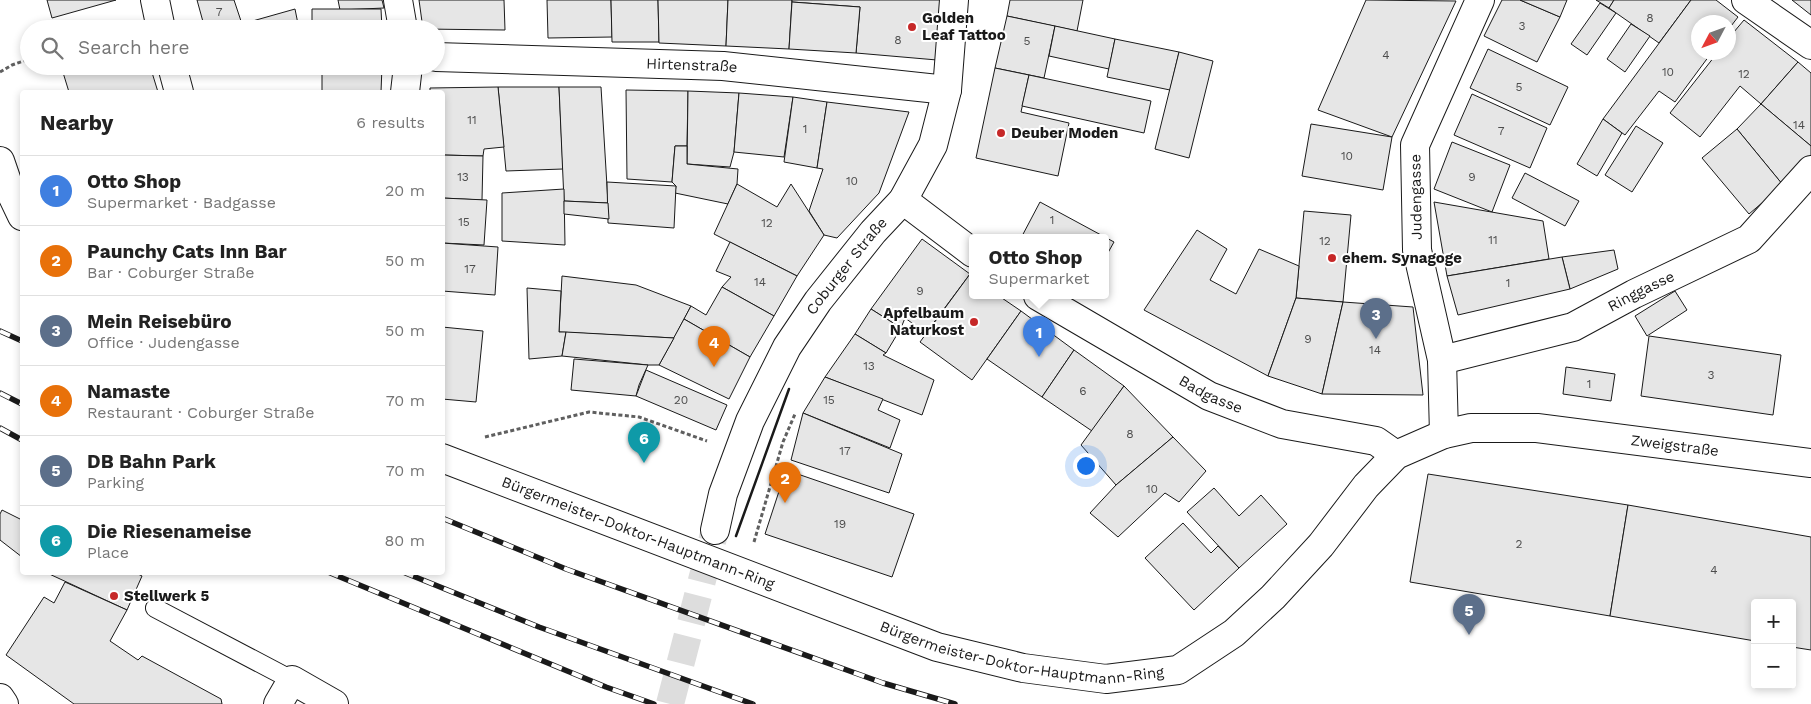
<!DOCTYPE html>
<html lang="en">
<head>
<meta charset="utf-8">
<style>
  body { margin:0; font-family:"Work Sans",sans-serif; background:#f6f6f6; color:#222 }
  .controls { position:absolute; right:15px; bottom:15px; display:grid; overflow:hidden; border-radius:5px; box-shadow:0 2px 8px #0003 }
  .controls button { width:45px; height:45px; display:grid; place-items:center; padding:0; border:0; border-bottom:1px solid #e0e0e0; background:#fff; color:#222; font:25px sans-serif }
  .compass { position:absolute; left:1691px; top:15px; width:45px; height:45px; border-radius:50%; background:#fff; box-shadow:0 2px 8px #0003; rotate:229deg }
  .you { position:absolute; left:1085px; top:465px; width:18px; height:18px; margin:-12px; border:4px solid #fff; border-radius:50%; background:#1a73e8; box-shadow:0 0 0 8px #1a73e833 }
  .badge { display:grid; place-items:center; width:32px; height:32px; border-radius:50%; background:#111827; color:#fff; font-size:16px; font-weight:700 }
  .pin { position:absolute; translate:-50% -41px; filter:drop-shadow(0 1px 2px #0008) }
  .pin::after { content:''; position:absolute; top:26px; width:18px; height:15px; background:inherit; clip-path:polygon(0 0,100% 0,50% 100%) }
  .popup { position:absolute; left:969px; top:234px; width:140px; height:65px; box-sizing:border-box; display:grid; place-content:center; border-radius:5px; background:#fff; filter:drop-shadow(0 1px 4px #0005); font-size:16px; white-space:nowrap; color:#767676 }
  .popup b { font-size:19px; color:#222 }
  .popup::after { content:''; position:absolute; left:50%; top:100%; margin-left:-10px; border:10px solid transparent; border-top-color:#fff }
  .list { margin:0; padding:0; list-style:none }
  h2 { display:flex; justify-content:space-between; align-items:center; height:65px; margin:0; padding:0 20px; font-size:21px }
  h2 small { font-size:16px; font-weight:400; color:#767676 }
  .list li { display:grid; grid-template-columns:32px 1fr auto; gap:15px; align-items:center; box-sizing:border-box; height:70px; padding:0 20px; border-top:1px solid #e0e0e0 }
  .list b { display:block; font-size:19px; white-space:nowrap }
  .list p { margin:0; font-size:16px; white-space:nowrap; color:#767676 }
  .list em { font-size:16px; font-style:normal; color:#767676 }
  .icon { flex:none; width:28px; height:28px; fill:none; stroke:currentColor; stroke-width:2; stroke-linecap:round; stroke-linejoin:round }
  .map { position:relative; flex:none; width:1811px; height:704px; overflow:hidden }
  .search { position:absolute; background:#fff; box-shadow:0 2px 8px #0003; left:20px; top:20px; width:425px; height:55px; display:flex; align-items:center; gap:12px; box-sizing:border-box; padding:0 18px; border-radius:28px; color:#767676; font-size:19px }
  .panel { position:absolute; background:#fff; box-shadow:0 2px 8px #0003; left:20px; top:90px; width:425px; height:485px; border-radius:5px }
  .map>svg:first-child { display:block }
  .building { fill:#e6e6e6; stroke:#1a1a1a }
  .lines { fill:none; stroke-linecap:round; stroke-linejoin:round }
  .street-tunnel { stroke:#ddd; stroke-width:28; stroke-dasharray:28 14; stroke-linecap:butt }
  .lane-casing { stroke:#1a1a1a; stroke-width:20 }
  .street-casing { stroke:#1a1a1a; stroke-width:30 }
  .secondary-casing { stroke:#1a1a1a; stroke-width:30 }
  .path { stroke:#5f5f5f; stroke-width:3; stroke-dasharray:4 2.5; stroke-linecap:butt }
  .lane { stroke:#fff; stroke-width:18 }
  .street { stroke:#fff; stroke-width:28 }
  .secondary { stroke:#fff; stroke-width:28 }
  .rail-casing { stroke:#1a1a1a; stroke-width:5.5 }
  .rail { stroke:#fff; stroke-width:4; stroke-dasharray:11; stroke-linecap:butt }
  .wall { stroke:#1a1a1a; stroke-width:2.5 }
  .poi-dot { fill:#c62828; stroke:#fff; stroke-width:2 }
  .labels { text-anchor:middle; stroke-width:4; stroke-linejoin:round; paint-order:stroke }
  .number-label { font-size:12px; fill:#4d4d4d }
  .poi-label { font-size:15px; font-weight:bold; fill:#1a1a1a; stroke:#fff; text-anchor:start }
  .street-label { font-size:15px; fill:#1a1a1a; stroke:#fff }
</style>
</head>
<body>
<div class="map">
<svg width="1811" height="704" viewBox="0 0 1811 704">
  <rect width="100%" height="100%" fill="#fff"/>
  <g class="building">
    <path d="M47,0h69l-64,18z"/>
    <path d="M197,0h37l8,24 -14,5h-23z"/>
    <path d="M338,0h44l2,8 -44,2z"/>
    <path d="M419,0h85l1,30 -82,-1z"/>
    <path d="M547,0h64l1,37 -64,1z"/>
    <path d="M611,0h47l1,42h-47z"/>
    <path d="M658,0h70l-2,46 -67,-3z"/>
    <path d="M728,0h64l-3,49 -63,-3z"/>
    <path d="M792,0h150l-5,60 -81,-7 4,-46 -68,-5z"/>
    <path d="M1010,0h73l-6,31 -70,-15z"/>
    <path d="M1366,0l90,1 -64,136 -74,-27z"/>
    <path d="M1502,0h18l40,17 -23,45 -53,-26z"/>
    <path d="M1520,0h47l-7,17z"/>
    <path d="M1596,0h18l-5,8z"/>
    <path d="M1614,0h77l-32,43 -50,-35z"/>
    <path d="M1691,0h25l22,17 -10,13v-8h-30v30h14l-37,50 -16,-11 -34,44 -22,-16z"/>
    <path d="M1792,0h19v15z"/>
    <path d="M792,2l68,5 -4,46 -67,-4z"/>
    <path d="M1600,3l16,10 -29,42 -16,-11z"/>
    <path d="M295,9l4,20h-71l14,-5z"/>
    <path d="M312,9h69l1,20h-70z"/>
    <path d="M1007,16l48,10 -11,52 -49,-10z"/>
    <path d="M1744,20l54,42 -37,42 -21,-18 -40,51 -30,-24 48,-61h10v-13z"/>
    <path d="M1631,24l19,12 -25,36 -18,-13z"/>
    <path d="M1055,26l60,13 -6,30 -60,-13z"/>
    <path d="M1115,39l64,13 -9,38 -63,-13z"/>
    <path d="M1488,49l80,38 -18,38 -80,-37z"/>
    <path d="M1179,52l34,9 -24,97 -34,-9z"/>
    <path d="M1798,62l13,11v73l-50,-42z"/>
    <path d="M61,66h54l1,5 21,-5h13l8,26h-89z"/>
    <path d="M322,66h60l-1,26h-59z"/>
    <path d="M995,68l34,7 -8,37 48,11 -11,53 -82,-18z"/>
    <path d="M1029,75l122,26 -7,32 -122,-27z"/>
    <path d="M498,87h61l4,82 -57,2z"/>
    <path d="M498,87l6,60 -20,2 -1,7 -41,-1v-63h-12v-4z"/>
    <path d="M559,87h42l7,116 -44,-2z"/>
    <path d="M626,90l62,1 -1,55h-12l-3,36 -45,-3z"/>
    <path d="M688,91l51,2 -5,59 -4,15 -43,-3z"/>
    <path d="M739,93l54,4 -9,60 -50,-5z"/>
    <path d="M1472,94l75,34 -17,40 -76,-33z"/>
    <path d="M793,97l34,5 -10,66 -33,-6z"/>
    <path d="M827,102l82,10 -30,81 -42,45 -13,-3 -15,-24 14,-42 -6,-1z"/>
    <path d="M1761,104l50,42v9l-28,30 -46,-56z"/>
    <path d="M1603,119l19,14 -25,43 -20,-12z"/>
    <path d="M1311,124l81,13 -9,53 -81,-14z"/>
    <path d="M1636,126l27,17 -31,49 -27,-17z"/>
    <path d="M1737,129l46,56 -34,29 -47,-56z"/>
    <path d="M1452,142l58,23 -18,47 -58,-23z"/>
    <path d="M675,146h12v18l51,5 -1,15 -9,20 -53,-11 1,-7 -4,-4z"/>
    <path d="M442,155l41,1 -1,44 -40,-2z"/>
    <path d="M1525,173l54,28 -14,25 -53,-28z"/>
    <path d="M607,182l69,4 -2,42 -66,-5z"/>
    <path d="M737,184l40,23 14,-23 33,51 -27,41 -83,-42z"/>
    <path d="M564,189l1,56 -63,-4v-48z"/>
    <path d="M442,198l45,2 -3,45 -42,-2z"/>
    <path d="M564,201l44,2 1,16 -45,-5z"/>
    <path d="M1040,202l74,40 -9,16v-20h-84z"/>
    <path d="M1434,202l109,19 6,38 -102,17z"/>
    <path d="M1304,211l47,4 -8,87 -47,-4z"/>
    <path d="M1197,230l30,19 -17,31 26,14 23,-45 40,17 -3,32 -28,78 -124,-66z"/>
    <path d="M922,239l48,35 -44,59 -21,-15 -4,10 -30,-19z"/>
    <path d="M730,242l67,34 -23,40 -52,-29 9,-10 -15,-6z"/>
    <path d="M442,243l56,4 -3,48 -53,-4z"/>
    <path d="M1614,250l4,19 -48,20 -8,-32z"/>
    <path d="M1562,257l8,32 -112,26 -11,-39z"/>
    <path d="M970,274l3,2v20h26l22,15 -49,69 -52,-38z"/>
    <path d="M562,276l74,9 55,21 -17,32 -115,-6z"/>
    <path d="M722,287l52,29 -24,41 -66,-38 7,-13 15,9z"/>
    <path d="M527,288l34,3 -2,41h7l-4,24 -33,3z"/>
    <path d="M1675,291l12,19 -40,26 -12,-20z"/>
    <path d="M1296,298l47,4 -21,92 -54,-18z"/>
    <path d="M1343,302l70,5 10,88 -101,-1z"/>
    <path d="M871,309l30,19 -15,25 -31,-19z"/>
    <path d="M1021,311l53,39 -32,47 -55,-38z"/>
    <path d="M684,319l66,38 -21,42 -70,-34z"/>
    <path d="M442,327l41,4 -7,71 -34,-3z"/>
    <path d="M566,332l108,6 -15,27h-11l-86,-9z"/>
    <path d="M855,334l31,19 -3,2 51,25 -12,35 -97,-38z"/>
    <path d="M1649,336l132,19 -8,60 -132,-19z"/>
    <path d="M1074,350l50,36 -32,45 -50,-34z"/>
    <path d="M574,359l74,6 -9,20 -3,11 -65,-6z"/>
    <path d="M1566,367l49,7 -4,27 -48,-7z"/>
    <path d="M646,370l81,35 -11,25 -80,-34z"/>
    <path d="M825,377l58,22 -5,11 22,10 -10,28 -87,-35z"/>
    <path d="M1124,386l49,51 -57,48 -35,-40z"/>
    <path d="M803,413l99,41 -13,39 -98,-33z"/>
    <path d="M1173,437l33,34 -27,31 -14,-9 -47,44 -28,-24 26,-28z"/>
    <path d="M786,470l128,44 -22,63 -127,-43z"/>
    <path d="M1428,474l200,31 -18,111 -200,-34z"/>
    <path d="M1214,488l25,28 22,-21 26,29 -48,44 -52,-56z"/>
    <path d="M1628,505l183,32v113l-19,-3v-44h-37v38l-145,-25z"/>
    <path d="M2,510l20,10v37l-22,-17v-26z"/>
    <path d="M1183,523l28,30 7,-7 21,22 -45,42 -49,-52z"/>
    <path d="M45,572h89l8,4 -15,34z"/>
    <path d="M65,582l62,28 -17,31 28,19 4,-4 79,43 1,5h-148l-68,-49 38,-58 10,6z"/>
  </g>
  <g class="lines">
    <path class="street-tunnel" d="M670,704l45,-174"/>
    <defs>
      <path id="lane" d="M155,608l137,72"/>
      <g id="street">
        <path d="M155,0l6,29"/>
        <path d="M398,0l5,29"/>
        <path d="M1746,0l65,45"/>
        <path id="s1" d="M436,57l287,9 224,24"/>
        <path d="M172,66l7,26"/>
        <path d="M405,92l3,-26"/>
        <path d="M903,200l70,53"/>
        <path id="s2" d="M1038,296l171,100 73,28 94,17 20,14"/>
        <path id="s3" d="M1442,360l131,-33 61,-33 115,-55 62,-69"/>
        <path d="M1444,434l-2,-74 -25,-110 -2,-105 65,-145"/>
        <path id="s4" d="M715,530l8,-36 27,-73 37,-74 31,-46 55,-69 30,-32 30,-55 14,-55 7,-90"/>
        <path d="M0,698l4,6"/>
        <path d="M278,704l14,-24 42,24"/>
      </g>
      <g id="secondary">
        <path d="M0,161l11,32 11,23"/>
        <path id="s5" d="M442,458l495,189 86,21 83,11 72,-9 56,-37 39,-36 48,-52 45,-59 30,-31 48,-21 27,-6h66l274,35"/>
      </g>
    </defs>
    <use href="#lane" class="lane-casing"/>
    <use href="#street" class="street-casing"/>
    <use href="#secondary" class="secondary-casing"/>
    <g class="path">
      <path d="M117,29l9,-3"/>
      <path d="M0,72l12,-7 17,-6"/>
      <path d="M485,437l104,-25 50,5 68,24"/>
      <path d="M754,542l29,-100 12,-28"/>
    </g>
    <use href="#lane" class="lane"/>
    <use href="#street" class="street"/>
    <use href="#secondary" class="secondary"/>
    <defs>
      <g id="rail">
        <path d="M0,331l22,10"/>
        <path d="M0,393l22,11"/>
        <path d="M0,428l22,12"/>
        <path d="M442,518l124,51 317,114 72,21"/>
        <path d="M328,572l278,115 48,17"/>
        <path d="M403,572l136,55 214,77"/>
      </g>
    </defs>
    <use href="#rail" class="rail-casing"/>
    <use href="#rail" class="rail"/>
    <path class="wall" d="M736,536l53,-147"/>
  </g>
  <g class="poi-dot">
    <circle cx="912" cy="27" r="5"/>
    <circle cx="1001" cy="133" r="5"/>
    <circle cx="1332" cy="258" r="5"/>
    <circle cx="974" cy="322" r="5"/>
    <circle cx="114" cy="596" r="5"/>
  </g>
  <g class="labels">
    <g class="number-label">
      <text x="219" y="16">7</text>
      <text x="1650" y="22">8</text>
      <text x="1522" y="30">3</text>
      <text x="898" y="44">8</text>
      <text x="1027" y="45">5</text>
      <text x="1386" y="59">4</text>
      <text x="1668" y="76">10</text>
      <text x="1744" y="78">12</text>
      <text x="1519" y="91">5</text>
      <text x="472" y="124">11</text>
      <text x="1799" y="129">14</text>
      <text x="805" y="133">1</text>
      <text x="1501" y="135">7</text>
      <text x="1347" y="160">10</text>
      <text x="463" y="181">13</text>
      <text x="1472" y="181">9</text>
      <text x="852" y="185">10</text>
      <text x="1052" y="224">1</text>
      <text x="464" y="226">15</text>
      <text x="767" y="227">12</text>
      <text x="1493" y="244">11</text>
      <text x="1325" y="245">12</text>
      <text x="470" y="273">17</text>
      <text x="760" y="286">14</text>
      <text x="1508" y="287">1</text>
      <text x="920" y="295">9</text>
      <text x="1308" y="343">9</text>
      <text x="1375" y="354">14</text>
      <text x="869" y="370">13</text>
      <text x="1711" y="379">3</text>
      <text x="1589" y="388">1</text>
      <text x="1083" y="395">6</text>
      <text x="681" y="404">20</text>
      <text x="829" y="404">15</text>
      <text x="1130" y="438">8</text>
      <text x="845" y="455">17</text>
      <text x="1152" y="493">10</text>
      <text x="840" y="528">19</text>
      <text x="1519" y="548">2</text>
      <text x="1714" y="574">4</text>
    </g>
    <g class="poi-label">
      <text x="922" y="23">Golden<tspan x="922" dy="17">Leaf Tattoo</tspan></text>
      <text x="1011" y="138">Deuber Moden</text>
      <text x="1342" y="263">ehem. Synagoge</text>
      <text x="964" y="318" text-anchor="end">Apfelbaum<tspan x="964" dy="17">Naturkost</tspan></text>
      <text x="124" y="601">Stellwerk 5</text>
    </g>
    <g class="street-label">
      <text dy="5" stroke="none"><textPath href="#s1" startOffset="256">Hirtenstraße</textPath></text>
      <text transform="translate(1416 197) rotate(-91)" y="5">Judengasse</text>
      <text dy="5" stroke="none"><textPath href="#s4" startOffset="298">Coburger Straße</textPath></text>
      <text dy="5" stroke="none"><textPath href="#s3" startOffset="212">Ringgasse</textPath></text>
      <text dy="5" stroke="none"><textPath href="#s2" startOffset="199">Badgasse</textPath></text>
      <text dy="5" stroke="none"><textPath href="#s5" startOffset="1368">Zweigstraße</textPath></text>
      <text dy="5" stroke="none"><textPath href="#s5" startOffset="210">Bürgermeister-Doktor-Hauptmann-Ring</textPath></text>
      <text dy="5" stroke="none"><textPath href="#s5" startOffset="615">Bürgermeister-Doktor-Hauptmann-Ring</textPath></text>
    </g>
  </g>
</svg>
<div class="controls">
<button>+</button>
<button>−</button>
</div>
<svg class="compass" viewBox="-18 -18 36 36"><path d="M0-13l5 13h-10z" fill="#e53935"/><path d="M0 13l5-13h-10z" fill="#767676"/></svg>
<div class="you"></div>
<div class="pin badge" style="left:1039px;top:357px;background:#3f7fe0">1</div>
<div class="popup"><b>Otto Shop</b>Supermarket</div>
<div class="pin badge" style="left:785px;top:503px;background:#e8710a">2</div>
<div class="pin badge" style="left:1376px;top:339px;background:#5c6f8a">3</div>
<div class="pin badge" style="left:714px;top:367px;background:#e8710a">4</div>
<div class="pin badge" style="left:1469px;top:635px;background:#5c6f8a">5</div>
<div class="pin badge" style="left:644px;top:463px;background:#0f9aa8">6</div>
<div class="search"><svg class="icon" aria-label="search" viewBox="0 0 24 24"><circle cx="10" cy="10" r="6"/><path d="M15 15l6 6"/></svg>Search here</div>
<section class="panel">
<h2>Nearby<small>6 results</small></h2>
<ul class="list">
<li><span class="badge" style="background:#3f7fe0">1</span><div><b>Otto Shop</b><p>Supermarket · Badgasse</p></div><em>20 m</em></li>
<li><span class="badge" style="background:#e8710a">2</span><div><b>Paunchy Cats Inn Bar</b><p>Bar · Coburger Straße</p></div><em>50 m</em></li>
<li><span class="badge" style="background:#5c6f8a">3</span><div><b>Mein Reisebüro</b><p>Office · Judengasse</p></div><em>50 m</em></li>
<li><span class="badge" style="background:#e8710a">4</span><div><b>Namaste</b><p>Restaurant · Coburger Straße</p></div><em>70 m</em></li>
<li><span class="badge" style="background:#5c6f8a">5</span><div><b>DB Bahn Park</b><p>Parking</p></div><em>70 m</em></li>
<li><span class="badge" style="background:#0f9aa8">6</span><div><b>Die Riesenameise</b><p>Place</p></div><em>80 m</em></li>
</ul>
</section>
</div>
</body>
</html>
